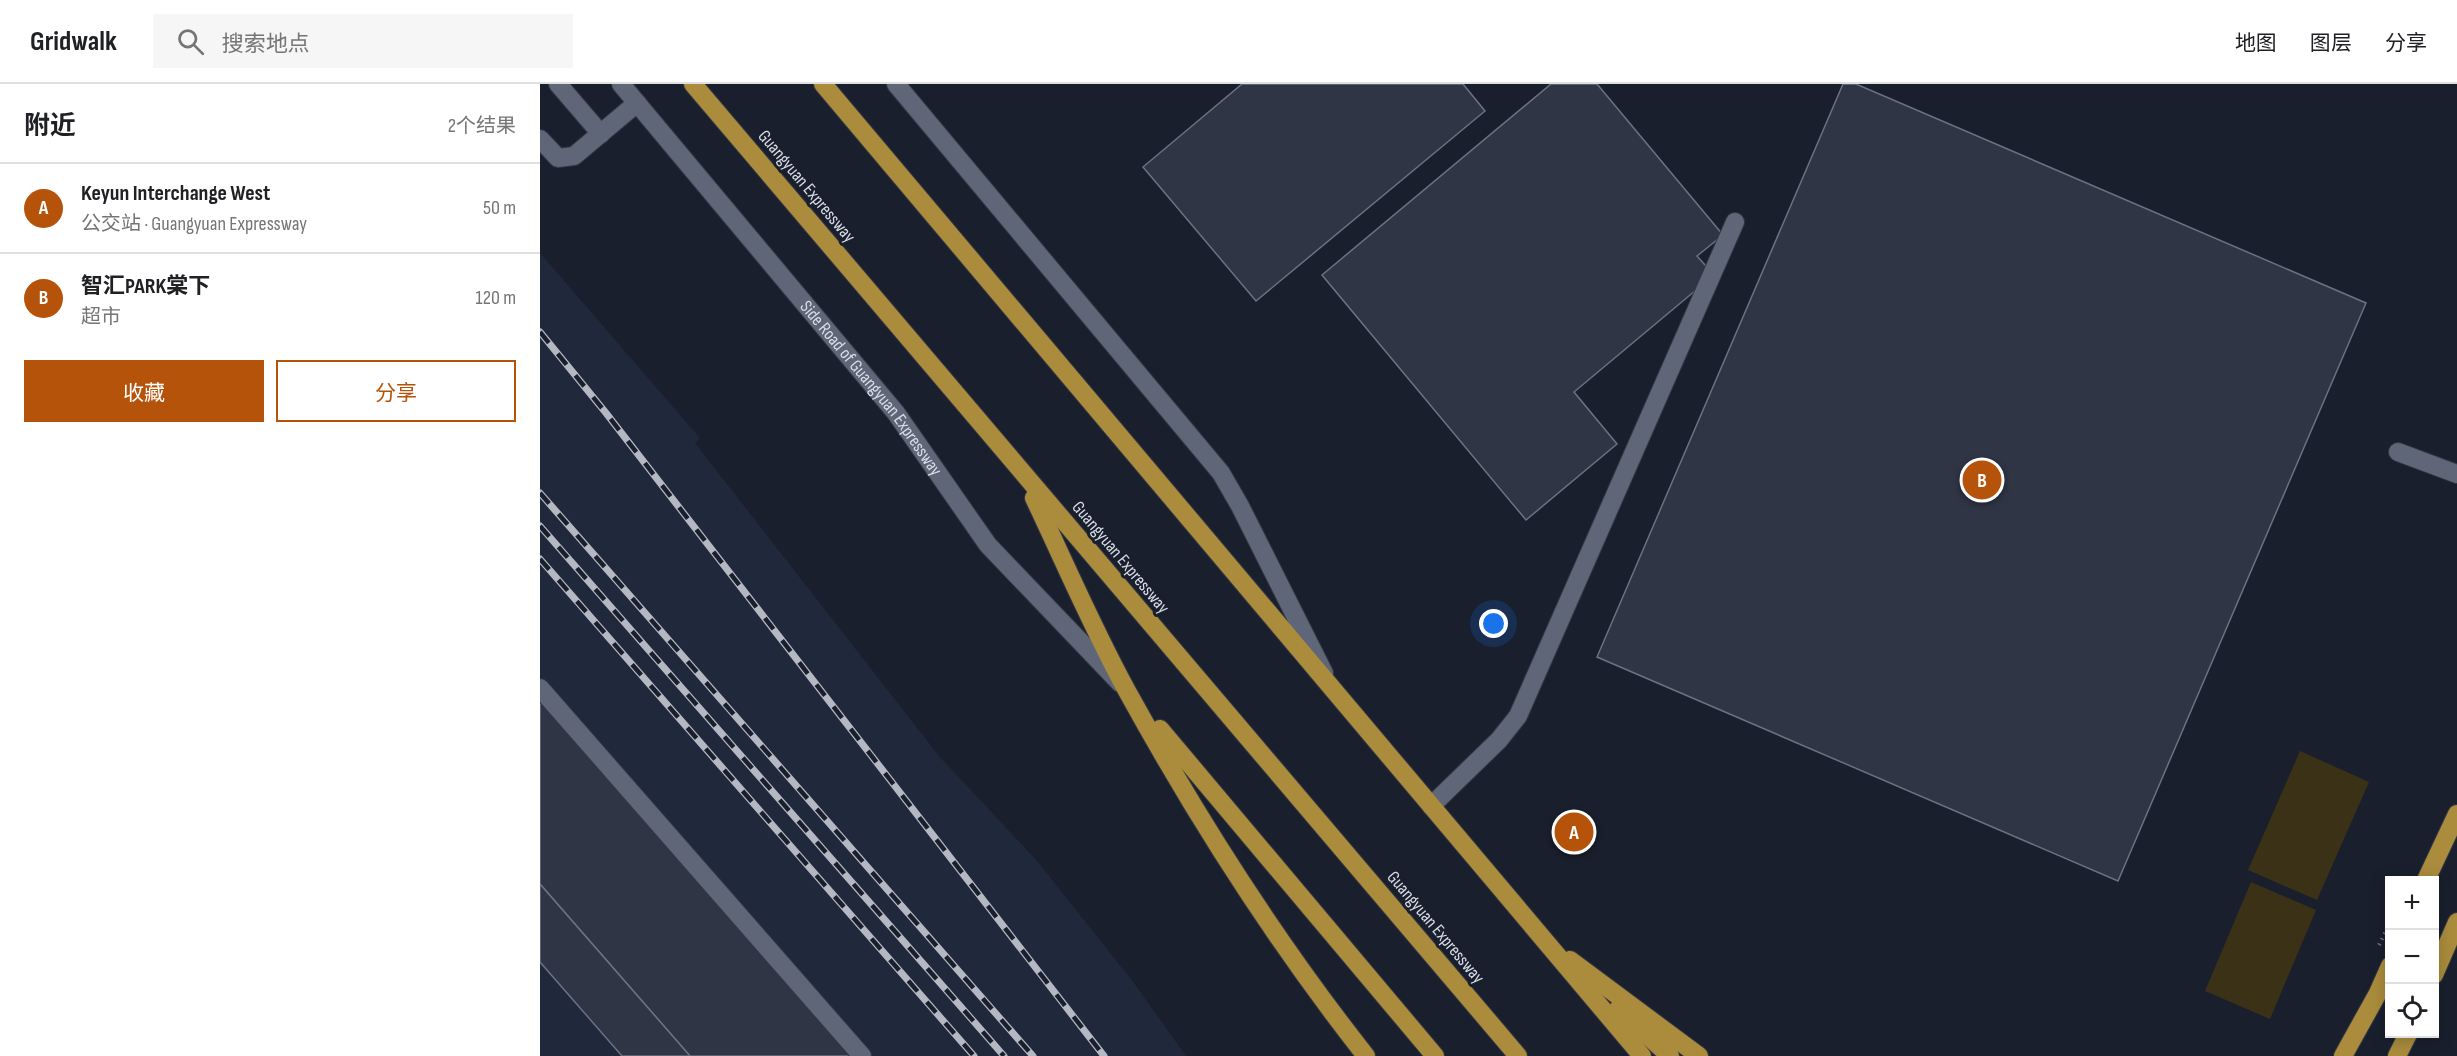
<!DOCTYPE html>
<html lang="zh">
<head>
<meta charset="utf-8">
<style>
  body { margin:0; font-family:"Sofia Sans Condensed","Noto Sans SC",sans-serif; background:#f6f6f6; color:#202124 }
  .controls { position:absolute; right:18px; bottom:18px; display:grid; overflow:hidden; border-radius:0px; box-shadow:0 3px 15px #0003 }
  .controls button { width:54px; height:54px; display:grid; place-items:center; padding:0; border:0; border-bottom:2px solid #e0e0e0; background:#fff; color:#202124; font:30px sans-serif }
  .you { position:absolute; left:954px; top:540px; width:21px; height:21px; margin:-15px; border:4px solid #fff; border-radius:50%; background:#1a73e8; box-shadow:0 0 0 9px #1a73e833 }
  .badge { display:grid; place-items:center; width:39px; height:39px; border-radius:50%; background:#b45309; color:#fff; font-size:20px; font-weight:700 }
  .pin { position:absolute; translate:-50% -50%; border:3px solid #fff; box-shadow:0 2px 6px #0006 }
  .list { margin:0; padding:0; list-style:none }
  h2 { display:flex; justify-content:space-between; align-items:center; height:78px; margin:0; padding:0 24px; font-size:26px }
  h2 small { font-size:20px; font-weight:400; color:#757577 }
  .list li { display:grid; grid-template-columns:39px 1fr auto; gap:18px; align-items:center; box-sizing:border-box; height:90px; padding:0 24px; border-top:2px solid #e0e0e0 }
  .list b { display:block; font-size:22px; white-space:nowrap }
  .list p { margin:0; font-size:20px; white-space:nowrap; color:#757577 }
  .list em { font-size:20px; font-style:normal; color:#757577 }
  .actions { display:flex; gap:12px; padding:18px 24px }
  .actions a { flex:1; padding:14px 0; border:2px solid #b45309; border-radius:0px; text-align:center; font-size:21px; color:#b45309 }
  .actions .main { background:#b45309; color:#fff }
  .icon { flex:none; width:33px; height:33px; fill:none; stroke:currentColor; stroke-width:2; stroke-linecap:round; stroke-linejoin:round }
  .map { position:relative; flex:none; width:1917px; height:972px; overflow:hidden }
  header { display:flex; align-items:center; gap:36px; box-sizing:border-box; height:84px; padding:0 30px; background:#fff; border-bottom:2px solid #e0e0e0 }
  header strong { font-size:28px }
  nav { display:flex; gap:33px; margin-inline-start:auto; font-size:21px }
  .search { width:420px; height:54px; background:#f6f6f6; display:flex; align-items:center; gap:15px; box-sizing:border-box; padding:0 21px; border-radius:0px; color:#757577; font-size:22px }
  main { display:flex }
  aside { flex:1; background:#fff }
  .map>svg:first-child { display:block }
  .built { fill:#20283b }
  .green { fill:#3b3117 }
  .building { fill:#2f3544; stroke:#6a7283; stroke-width:1.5 }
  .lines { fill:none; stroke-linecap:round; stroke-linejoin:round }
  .minor-casing { stroke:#343843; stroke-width:20 }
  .highway-casing { stroke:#343843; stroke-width:20 }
  .path { stroke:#6c717d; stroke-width:4; stroke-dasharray:1.5 4.5; stroke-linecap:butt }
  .minor { stroke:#5e6677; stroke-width:18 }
  .highway { stroke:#aa8c3c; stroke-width:18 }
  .rail-casing { stroke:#b4b8c3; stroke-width:7 }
  .rail { stroke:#191f2d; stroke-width:4.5; stroke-dasharray:14; stroke-linecap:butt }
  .labels { text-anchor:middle; stroke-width:6; stroke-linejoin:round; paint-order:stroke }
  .street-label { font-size:18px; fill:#d9dde7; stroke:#191f2d }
</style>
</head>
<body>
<header>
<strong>Gridwalk</strong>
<div class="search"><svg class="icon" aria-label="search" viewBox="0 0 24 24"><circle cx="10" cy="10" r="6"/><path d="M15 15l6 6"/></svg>搜索地点</div>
<nav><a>地图</a><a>图层</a><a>分享</a></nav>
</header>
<main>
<aside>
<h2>附近<small>2个结果</small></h2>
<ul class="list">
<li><span class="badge">A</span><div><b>Keyun Interchange West</b><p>公交站 · Guangyuan Expressway</p></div><em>50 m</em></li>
<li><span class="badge">B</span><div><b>智汇PARK棠下</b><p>超市</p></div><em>120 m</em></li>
</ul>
<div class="actions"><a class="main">收藏</a><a>分享</a></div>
</aside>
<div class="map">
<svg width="1917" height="972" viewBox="0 0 1917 972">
  <rect width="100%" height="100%" fill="#191f2d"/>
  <path class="built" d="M0,169l160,185 -5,5 244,313 99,106 96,121 52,73h-646z"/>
  <g class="green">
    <path d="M1760,667l69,31 -52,118 -69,-30z"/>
    <path d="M1711,798l65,28 -46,109 -65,-28z"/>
  </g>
  <g class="building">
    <path d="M702,0h221l22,27 -229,190 -113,-134z"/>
    <path d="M1011,0h46l126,151 -26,21 17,19 -140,117 43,52 -91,76 -204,-245z"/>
    <path d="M1303,0h13l510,219 -248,578 -521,-224z"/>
    <path d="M0,615l312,357h-162l-150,-172z"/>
    <path d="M0,800l150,172h-68l-82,-94z"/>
  </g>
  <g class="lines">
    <defs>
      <g id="minor">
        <path d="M18,0l43,50"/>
        <path id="s1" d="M81,0l275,329 92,132 132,138"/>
        <path d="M356,0l325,389 19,33 84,167"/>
        <path d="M0,55l18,19 16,-2 63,-53"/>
        <path d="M1858,368l59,22"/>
        <path d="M0,604l322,368"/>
        <path d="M891,722l68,-66 19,-24 217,-494"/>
      </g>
      <g id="highway">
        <path d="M153,0l825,972"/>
        <path d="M283,0l819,972"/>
        <path d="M494,414c30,63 59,131 93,193 70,127 149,251 239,365"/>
        <path d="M620,645l275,327"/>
        <path d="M1886,796l31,-66"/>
        <path d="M1030,876l129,96"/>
        <path d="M1894,891l23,-53"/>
        <path d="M1078,925l52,47"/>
        <path d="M1803,972l35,-63 12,-27"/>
        <path d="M1857,972l11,-22"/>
      </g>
    </defs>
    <use href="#minor" class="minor-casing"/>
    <use href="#highway" class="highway-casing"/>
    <path class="path" d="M1839,861l11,-22"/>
    <use href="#minor" class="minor"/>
    <use href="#highway" class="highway"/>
    <defs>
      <g id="rail">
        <path d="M0,248l66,81 498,643"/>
        <path d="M0,409l493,563"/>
        <path d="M0,442l464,530"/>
        <path d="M0,475l434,497"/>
      </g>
    </defs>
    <use href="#rail" class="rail-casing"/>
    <use href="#rail" class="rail"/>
  </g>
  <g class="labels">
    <g class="street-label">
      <text transform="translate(267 102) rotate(50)" y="6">Guangyuan Expressway</text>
      <text dy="6" stroke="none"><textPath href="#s1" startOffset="394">Side Road of Guangyuan Expressway</textPath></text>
      <text transform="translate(581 473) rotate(50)" y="6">Guangyuan Expressway</text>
      <text transform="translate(896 843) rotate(50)" y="6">Guangyuan Expressway</text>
    </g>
  </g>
</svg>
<div class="controls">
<button>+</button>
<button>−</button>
<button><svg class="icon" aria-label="locate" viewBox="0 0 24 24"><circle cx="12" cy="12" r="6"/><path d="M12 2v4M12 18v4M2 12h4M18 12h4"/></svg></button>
</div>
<div class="you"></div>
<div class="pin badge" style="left:1034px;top:748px">A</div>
<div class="pin badge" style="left:1442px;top:396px">B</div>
</div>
</main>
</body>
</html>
